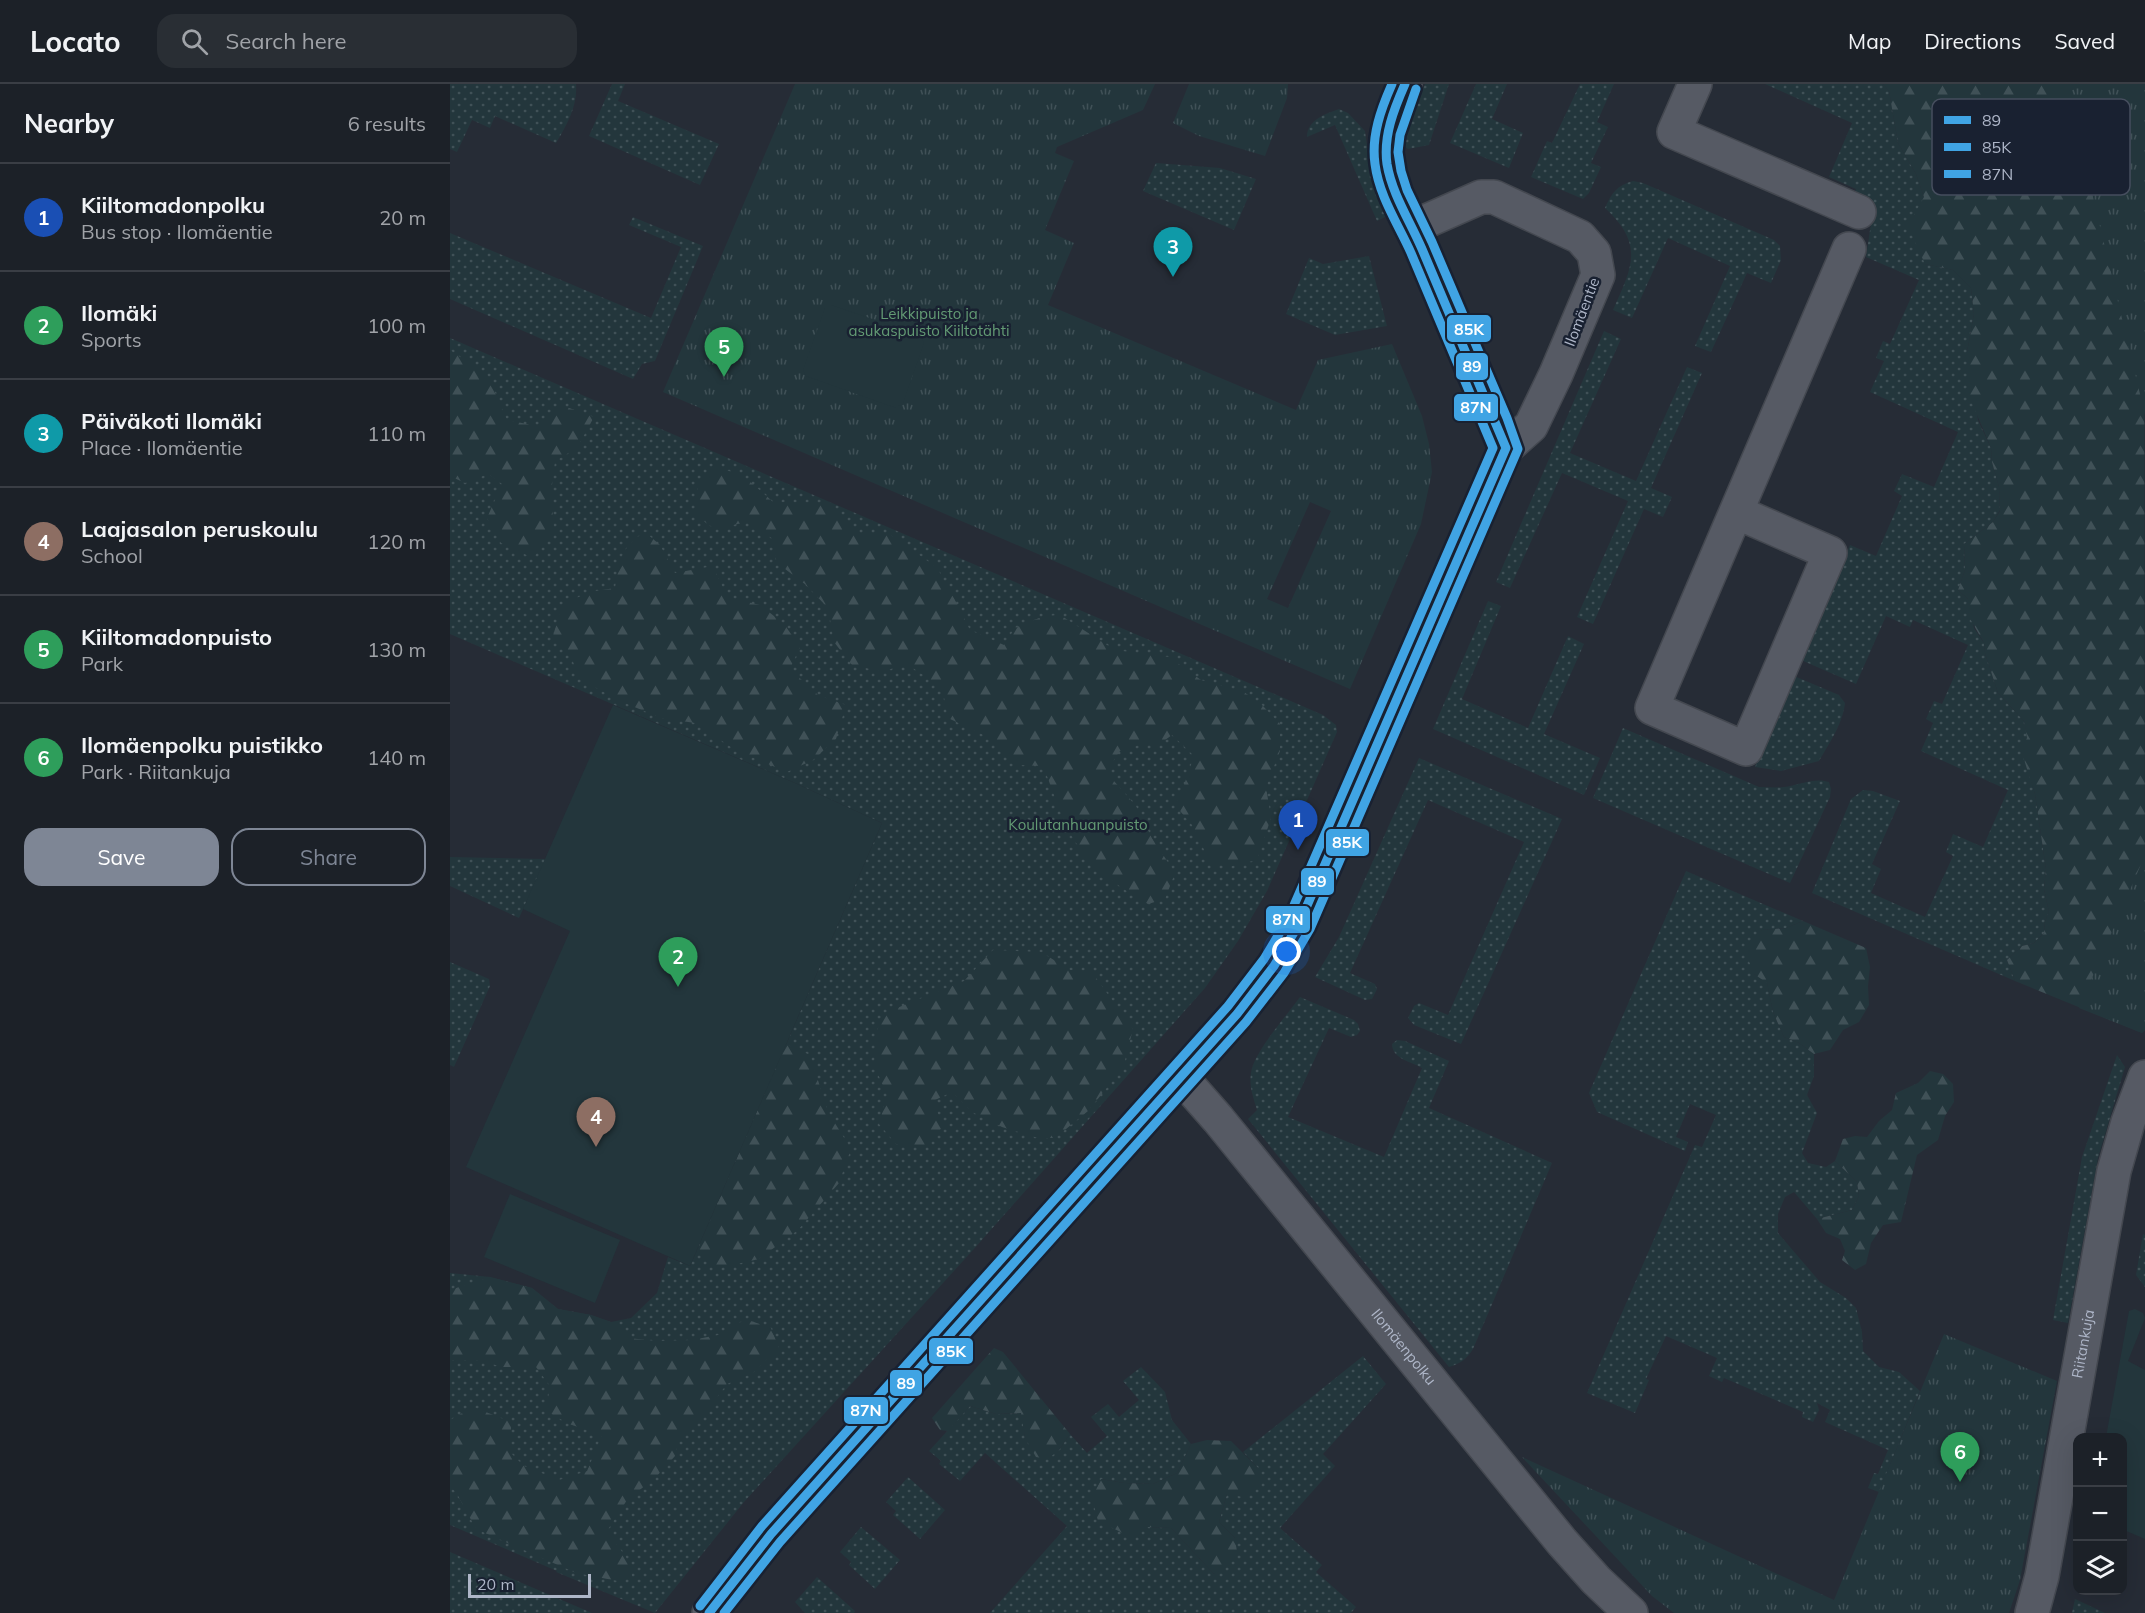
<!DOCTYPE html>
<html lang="en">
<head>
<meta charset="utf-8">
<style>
  body { margin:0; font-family:Mulish,sans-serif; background:#292e34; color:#f1f3f6 }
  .controls { position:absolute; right:18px; bottom:18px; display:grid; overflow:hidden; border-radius:12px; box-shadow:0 6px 24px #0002 }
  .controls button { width:54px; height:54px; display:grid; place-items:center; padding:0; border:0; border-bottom:2px solid #3a3e45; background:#1c2128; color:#f1f3f6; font:30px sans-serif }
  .scale { position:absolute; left:18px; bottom:15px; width:123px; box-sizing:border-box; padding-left:6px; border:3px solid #aeb6c8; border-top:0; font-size:16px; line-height:21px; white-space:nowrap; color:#aeb6c8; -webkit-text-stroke:4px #192131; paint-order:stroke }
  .you { position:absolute; left:837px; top:868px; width:21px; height:21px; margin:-15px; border:4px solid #fff; border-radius:50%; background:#1a73e8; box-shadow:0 0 0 9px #1a73e833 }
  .badge { display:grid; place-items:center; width:39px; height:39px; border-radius:50%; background:#7e8695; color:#fff; font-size:20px; font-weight:700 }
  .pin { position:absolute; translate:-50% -50px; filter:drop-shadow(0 2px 3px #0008) }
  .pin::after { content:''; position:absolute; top:32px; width:21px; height:18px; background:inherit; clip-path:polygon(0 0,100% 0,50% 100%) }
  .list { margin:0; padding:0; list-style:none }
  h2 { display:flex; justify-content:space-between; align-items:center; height:78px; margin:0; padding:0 24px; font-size:26px }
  h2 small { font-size:20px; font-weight:400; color:#a0a3a8 }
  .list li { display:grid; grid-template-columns:39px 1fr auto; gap:18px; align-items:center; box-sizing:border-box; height:108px; padding:0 24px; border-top:2px solid #3a3e45 }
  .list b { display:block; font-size:22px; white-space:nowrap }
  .list p { margin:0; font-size:20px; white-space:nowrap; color:#a0a3a8 }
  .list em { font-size:20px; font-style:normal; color:#a0a3a8 }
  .actions { display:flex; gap:12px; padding:18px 24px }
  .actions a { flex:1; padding:14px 0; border:2px solid #7e8695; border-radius:18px; text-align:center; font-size:21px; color:#7e8695 }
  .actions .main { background:#7e8695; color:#fff }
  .icon { flex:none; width:33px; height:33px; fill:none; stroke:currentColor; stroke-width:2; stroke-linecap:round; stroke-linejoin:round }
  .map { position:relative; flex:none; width:1695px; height:1529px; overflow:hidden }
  header { display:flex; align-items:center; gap:36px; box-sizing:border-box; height:84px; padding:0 30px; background:#1c2128; border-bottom:2px solid #3a3e45 }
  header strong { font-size:28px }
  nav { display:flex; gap:33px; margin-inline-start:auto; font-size:21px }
  .search { width:420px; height:54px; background:#292e34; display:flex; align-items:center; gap:15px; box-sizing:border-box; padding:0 21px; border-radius:18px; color:#a0a3a8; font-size:22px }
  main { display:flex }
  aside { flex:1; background:#1c2128 }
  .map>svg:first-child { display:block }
  .grass { fill:url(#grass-dots) }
  .forest { fill:url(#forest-firs) }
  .park { fill:url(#park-tufts); fill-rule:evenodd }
  .garden { fill:#23363c }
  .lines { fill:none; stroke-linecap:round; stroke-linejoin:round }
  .street-casing { stroke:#444850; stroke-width:36 }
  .secondary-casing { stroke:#444850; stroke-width:36 }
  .street { stroke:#565a64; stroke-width:33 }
  .secondary { stroke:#5a5e68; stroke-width:33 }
  .bus-1-casing { stroke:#192131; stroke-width:14 }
  .bus-2-casing { stroke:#192131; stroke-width:14 }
  .bus-3-casing { stroke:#192131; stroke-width:14 }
  .bus-1 { stroke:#40a4e4; stroke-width:9 }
  .bus-2 { stroke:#40a4e4; stroke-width:9 }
  .bus-3 { stroke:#40a4e4; stroke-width:9 }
  .labels { text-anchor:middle; stroke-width:5; stroke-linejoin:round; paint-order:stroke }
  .street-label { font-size:15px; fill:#aeb6c8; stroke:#192131 }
  .park-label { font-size:15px; fill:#639b74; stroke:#192131 }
  .key { fill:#192131; stroke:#464e5e; stroke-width:1.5 }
  .key-label { font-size:16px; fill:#aeb6c8 }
  .line-badge { stroke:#192131; stroke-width:2 }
  .badge-label { font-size:16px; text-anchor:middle; font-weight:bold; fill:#fff }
</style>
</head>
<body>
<header>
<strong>Locato</strong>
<div class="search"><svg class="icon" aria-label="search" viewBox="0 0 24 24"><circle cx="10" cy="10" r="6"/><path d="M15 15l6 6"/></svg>Search here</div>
<nav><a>Map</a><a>Directions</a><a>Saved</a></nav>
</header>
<main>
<aside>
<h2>Nearby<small>6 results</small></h2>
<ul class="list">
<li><span class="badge" style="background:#1a4fb4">1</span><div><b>Kiiltomadonpolku</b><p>Bus stop · Ilomäentie</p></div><em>20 m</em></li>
<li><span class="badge" style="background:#2e9e5b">2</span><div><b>Ilomäki</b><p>Sports</p></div><em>100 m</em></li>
<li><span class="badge" style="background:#0f9aa8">3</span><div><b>Päiväkoti Ilomäki</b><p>Place · Ilomäentie</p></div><em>110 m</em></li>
<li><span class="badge" style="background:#8d6e63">4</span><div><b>Laajasalon peruskoulu</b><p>School</p></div><em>120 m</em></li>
<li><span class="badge" style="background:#2e9e5b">5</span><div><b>Kiiltomadonpuisto</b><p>Park</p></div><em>130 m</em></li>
<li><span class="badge" style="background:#2e9e5b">6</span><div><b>Ilomäenpolku puistikko</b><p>Park · Riitankuja</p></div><em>140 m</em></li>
</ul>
<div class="actions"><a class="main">Save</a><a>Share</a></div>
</aside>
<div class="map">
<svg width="1695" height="1529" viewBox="0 0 1695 1529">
  <defs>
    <pattern id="grass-dots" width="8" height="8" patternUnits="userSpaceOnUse" patternTransform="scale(1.5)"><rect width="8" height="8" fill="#23363c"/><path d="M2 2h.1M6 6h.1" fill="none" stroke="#405157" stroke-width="1.8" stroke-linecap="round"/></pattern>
    <pattern id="forest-firs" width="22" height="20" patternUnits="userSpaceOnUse" patternTransform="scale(1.5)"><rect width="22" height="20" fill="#23363c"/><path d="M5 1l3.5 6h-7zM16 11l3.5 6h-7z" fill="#405157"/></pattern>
    <pattern id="park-tufts" width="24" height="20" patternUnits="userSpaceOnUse" patternTransform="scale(1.5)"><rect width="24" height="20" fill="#23363c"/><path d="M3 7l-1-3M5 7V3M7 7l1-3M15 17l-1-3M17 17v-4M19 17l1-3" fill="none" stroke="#405157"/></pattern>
  </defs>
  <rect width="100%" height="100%" fill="#262c36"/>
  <g class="grass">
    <path d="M0,0h126c2,21 -9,41 -20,59l-61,-27 -5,12 -18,-8 -15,32 -7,-3z"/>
    <path d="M162,0h13l-7,17 101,43 -19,41 -111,-49z"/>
    <path d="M975,0h24l-20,61 -21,4 -4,-3v-6z"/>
    <path d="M1026,0h31l-15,35 31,14 -14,35 -59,-25z"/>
    <path d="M1130,0h34l-17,38 11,5 -17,36 10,4 -12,26 -6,6 -52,-22 16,-36 5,2z"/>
    <path d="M1315,0h118l6,7 9,52 18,31 8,23 1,67 28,6 18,18 3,26 -7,38 11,68 13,28 1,14 7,25 1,23 -7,12 -29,22 1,26 -7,20 10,9 6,29 10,15 1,10 13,40 26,28 4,17 1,35 6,21 11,75 -2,20 5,23 -4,9 -1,12 -10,10 -12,3 -15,14 8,21 -203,-88 39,-94 12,-9 10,1 27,10 -28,63 9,5 -10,24 54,24 28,-61 -7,-4 7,-18 30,13 25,-57 -87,-39 12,-28 -7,-4 8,-18 8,3 26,-59 -55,-25 -3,7 -24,-11 -30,68 -55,-24 49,-115 26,11 26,-60 -8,-5 8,-17 32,13 24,-55 -88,-40 14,-31 -8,-3 7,-17 7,3 29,-64 -53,-23 7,-47 -22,-9 5,-12 -27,-12 23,-54z"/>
    <path d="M889,25l9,4 17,18 4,29 22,54 -14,7 -42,-96 -28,12c0,-17 18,-23 32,-28z"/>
    <path d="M706,79l64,5 36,11 -22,51 -91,-39z"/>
    <path d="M1183,97l10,2 131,57 6,6 1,14 -10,23 -24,-10 -36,79 -16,-6 35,-80 -62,-28 -36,80 -19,-8c19,-43 32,-65 -8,-102 6,-14 12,-23 28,-27z"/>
    <path d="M183,133l70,29 -48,115 -13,3 -9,15 -183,-80v-66l201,85 30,-71 -52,-22z"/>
    <path d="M919,172l18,70 -52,9 -49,-21 23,-56 14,6z"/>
    <path d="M1154,247l17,8 -51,114 66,28 51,-114 15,6 -51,115 21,9 -9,20 -19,-8 -51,115 -16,-7 51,-116 -66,-28 -52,115 -14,-6z"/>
    <path d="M0,254l873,377 13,10 1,7 -70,159 -29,50 -33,47 -232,262 -229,252 -89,111 -99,-41 1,-1 -107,-46v-252l40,4 42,11 26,21 33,6 20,7 20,-4 26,-25 11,-36 22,9 192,-443 -87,-40 -345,-149z"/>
    <path d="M1038,517l13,5 -39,93 66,29 40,-92 16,8 -40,90 56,24 -16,37 -151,-66z"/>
    <path d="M1344,592l45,19 6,8c-2,20 -16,41 -26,58l-38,10 -26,-4z"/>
    <path d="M1173,644l136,59c8,0 17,1 25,0 14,-2 32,-10 45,-5l2,7 -1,8 -40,86 -197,-85z"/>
    <path d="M969,674l143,61 -101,225 -47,-19 -6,-7 6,-12 5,-3 29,12 76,-173 -96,-42 -78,173 25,11 2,5 -5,10 -7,1 -50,-23 24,-40z"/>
    <path d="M0,773l96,2 -27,59 -69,-32z"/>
    <path d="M1236,787l117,50 -17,7 -24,2 -8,44 13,8 6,30 11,25 15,6 15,11v22l-7,19 10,18 -15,40 6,10 18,4 9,-6 22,21 2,14 -7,14 -35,9 -23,-27 -9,5 -7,17v19l42,49 26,16 10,10 6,24 1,19 16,16 20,5 21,19 -41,101 -11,-4 6,-15 4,1 10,-24 -63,-28 5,-12 -13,-7 2,7 -6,12 -11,-5 1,-5 -79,-34 -2,4 -13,-6 8,-18 -51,-22 -20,43 3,1 -14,33 -48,-20 108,-248 7,2 14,-32 -26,-11 -14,33 12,5 -3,9 -88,-39 -8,-19z"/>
    <path d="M0,878l39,17 1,7 -36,81 -4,-2z"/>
    <path d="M850,913l54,23 4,4 2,7 -3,4 -6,2 -22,-9 -41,89 96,40 38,-89c-10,-6 -30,-9 -30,-24l5,-4 8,1 44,20 -20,47 123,55 -79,186c-6,10 -13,15 -24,18l-201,-248 9,-9c-4,-13 -8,-24 -6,-37 2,-20 37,-59 49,-76z"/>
    <path d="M1667,971l8,12 -27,91 -30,165 -15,-3 29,-163z"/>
    <path d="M1693,1150l2,1v52l-9,-12z"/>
    <path d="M913,1272l23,28 -63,70 12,12 -55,62 42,37 -6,7 40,35 -5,6h-361l77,-87 -82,-73 -25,28 -21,-17 2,-3 -12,-10 41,-45 26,8 26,-1 3,25 34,12 11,-16 17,19 20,-17 -16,-19 17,-13 11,13 20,-17 -16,-19 18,-14 24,25 7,28 19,24 -14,29 -24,11 -29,-1 -23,-4 47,48 23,1 43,46 21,-36 -16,-16 8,-28 31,-26 -15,-16z"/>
    <path d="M458,1393l37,33 -25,29 -27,-24 3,-4 -10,-9z"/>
    <path d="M411,1443l39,33 -25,29 -26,-24 2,-3 -11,-10z"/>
    <path d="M0,1468l142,61h-142z"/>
    <path d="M367,1493l38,34 -1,2h-49l-10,-11z"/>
    <path d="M1625,1515l30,14h-33z"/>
  </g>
  <g class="forest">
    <path d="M1433,0h261l1,946 -3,3 -127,-52 -8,-21 15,-14 12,-3 10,-10 1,-12 4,-9 -5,-23 2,-20 -11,-75 -14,-44 6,-12 -3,-17 -26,-28 -13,-40 -1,-10 -19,-33 3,-11 -10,-9 7,-20 -1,-26 29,-22 7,-11 -1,-24 -7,-25 -1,-14 -24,-57v-39l7,-38 -3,-26 -18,-18 -28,-6 -17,-38 16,-29 -8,-23 -18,-31 -9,-52z"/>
    <path d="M0,266l38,26 19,44 30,6 24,-21 33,12 -17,31 -22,13 -4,32 3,37 -21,28 -32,-15 -14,-25 15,-34 -14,-10 -23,9 -15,-7z"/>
    <path d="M263,384c29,3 39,15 60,34l57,1 26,32 32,-2 51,36 3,13 12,16 16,32 34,15 11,-17 29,-12 16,-1 55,35 54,7 32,23 43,12 18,13 18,19v27l-14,36 5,31 -14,42 -29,7 -18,-5 -18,-37 -17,-20 8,-17 11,-32 -22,-21 -14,10h-19l-19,6 -14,21 30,34 16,32 23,35 -10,26 -17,5c-35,-20 -66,-43 -83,-81 -8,-18 -14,-38 -22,-57l-24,-1 -23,-24 -48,-23 -6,-31 -37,-24 -21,9 -32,-7 -18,-23 -6,-34 -22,-23 -30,-23 -3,-23 -26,-17 -32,7 -19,-13 2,-30z"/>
    <path d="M195,448l15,13 15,28 38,-7 14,31 33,8 24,19 16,23 -10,22 28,26 28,10 -10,34 -23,21 -26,12 -50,-21 -42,-28 -34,-5 -41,-17 -40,-22 -11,-27 -16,-16 9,-31 27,-13 26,-4c5,-27 5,-41 30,-56z"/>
    <path d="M1353,837l63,27 4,19 -2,19 1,19 -10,17 -16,8 -13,20 -16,4 -15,-11 -15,-6 -11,-25 -6,-29 -13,-9 -9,-23 17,-21 24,-2z"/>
    <path d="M543,866l48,2 29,18 21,1 42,58 -10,39 -35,43 -33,27h-17l-36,-11 -30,-15 -20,-20 -19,9 10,25 -16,21 -31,-3 -17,-20 8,-29 -13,-30 3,-33 5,-18 82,-33z"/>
    <path d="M336,960l24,11 18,57 23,37 -12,34 -41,47 -39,29 -44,10 -18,-18z"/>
    <path d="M1480,987l13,3 10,10 1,18 -9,14 -7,24 -21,15 -16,67 -18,3 -12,18 -5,21 -11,6 -13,-10 3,-9 -5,-12 -14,-6 -9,-14 35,-9 7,-14 -2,-14 -22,-21 8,-22 12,-3 12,1 12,-16 13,-11 4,-17 22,-10z"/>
    <path d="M40,1193l42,11 26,21 33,6 20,7 17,16 29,3 35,-1 31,-6 22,-15 26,9 8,20 -26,25 -26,11 -22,29 -25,22 -5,21 -19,21 -29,23 -20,31 19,26 6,19 -14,5 -42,-8 -100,-44 -20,-37 -6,-5v-67l23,-13 38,15v31l13,13 35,14 28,-9 15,-36 -33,-11 -23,-13 4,-25 -14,-19h-33l-27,-7h-26v-70z"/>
    <path d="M544,1264l9,4 67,82 -11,16 -11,9 -12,-2 -11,-19 -4,-25 -25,1 -26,-8 -22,25 -8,-1 -8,-12z"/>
    <path d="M757,1356l24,1 27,27 4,13 -19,16 -16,-3 -8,28 16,16 2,14 -8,13 -15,9 -43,-46 -23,-1 -17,10 -33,-16 -6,-23 9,-19 23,4 29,1 24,-11 14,-29z"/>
  </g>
  <g class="park">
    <path d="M345,0h360l-12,26 -86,37 -2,6 19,8 -29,69 29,13 -26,62 248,105 22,-50 74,-16 30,72 7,28 3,28 -11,52 -71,165 -687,-297zM860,418l21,9 -43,97 -21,-9z"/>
    <path d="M739,0h99l-1,14 -22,58 -66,-20 -26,-13z"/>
    <path d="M1616,0h79v331z"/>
    <path d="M1695,771v175l-3,3 -63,-25z"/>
    <path d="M1494,1250l113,47 -37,199 -11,33h-335l-22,-17 -130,-139 312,143z"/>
  </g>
  <g class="garden">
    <path d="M381,221l89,30 4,8 -21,60 -7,5 -90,-32 -3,-6 22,-62z"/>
    <path d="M163,621l182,78 87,40 -192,443 -224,-99 104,-236 -47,-22z"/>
    <path d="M60,1110l110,46 -25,63 -111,-46z"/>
    <path d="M1685,1225l8,4 2,5 -17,43 17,9v169l-21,-9 -1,2 -1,-94 -16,-1 23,-126z"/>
  </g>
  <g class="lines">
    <defs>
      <g id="street">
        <path d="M1245,0l-21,48 185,80"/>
        <path d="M963,143l68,-30h13l86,40 14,16 4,22 -42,99 -25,52 -25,22"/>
        <path d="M1286,428l-84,196 94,41 84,-196 -94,-41 113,-263"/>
        <path id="s1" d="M731,993l37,42 344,423 34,38 35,33"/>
        <path id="s2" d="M1582,1529l10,-37 72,-405 14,-49 17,-45"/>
      </g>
      <path id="secondary" d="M259,1529l62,-79 466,-520 37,-48 25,-42 207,-476c-28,-67 -57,-134 -85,-201 -12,-28 -30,-55 -34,-84 -4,-28 7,-54 18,-79"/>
    </defs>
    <use href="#street" class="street-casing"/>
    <use href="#secondary" class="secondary-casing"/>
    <use href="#street" class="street"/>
    <use href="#secondary" class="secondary"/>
    <defs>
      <path id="bus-1" d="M259,1529l62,-79 466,-520 37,-48 25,-42 207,-476c-28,-67 -56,-133 -84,-199 -12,-28 -30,-55 -35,-85 -4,-28 7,-55 18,-80"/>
      <path id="bus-2" d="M274,1529l56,-71 466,-520 38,-49 26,-44 208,-480 -11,-31 -75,-176 -25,-52 -6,-19 -3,-19 2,-17 16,-46"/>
      <path id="bus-3" d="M250,1522l62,-80 466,-520 36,-47 24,-40 205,-471c-27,-65 -55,-130 -82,-195 -13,-29 -32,-57 -36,-89 -4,-28 6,-55 17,-80"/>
    </defs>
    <use href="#bus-1" class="bus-1-casing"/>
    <use href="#bus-2" class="bus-2-casing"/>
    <use href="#bus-3" class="bus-3-casing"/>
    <use href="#bus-1" class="bus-1"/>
    <use href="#bus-2" class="bus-2"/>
    <use href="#bus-3" class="bus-3"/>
  </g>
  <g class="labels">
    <g class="street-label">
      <text transform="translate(1132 228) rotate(-69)" y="5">Ilomäentie</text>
      <text dy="5" stroke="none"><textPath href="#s2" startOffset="274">Riitankuja</textPath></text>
      <text dy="5" stroke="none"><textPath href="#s1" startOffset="350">Ilomäenpolku</textPath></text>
    </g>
    <g class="park-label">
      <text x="479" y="235">Leikkipuisto ja<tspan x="479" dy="17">asukaspuisto Kiiltotähti</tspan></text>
      <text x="628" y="746">Koulutanhuanpuisto</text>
    </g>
  </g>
  <rect x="1482" y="15" width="198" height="96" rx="9" class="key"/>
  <rect x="1494" y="32" width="27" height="8" fill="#40a4e4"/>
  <rect x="1494" y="59" width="27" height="8" fill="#40a4e4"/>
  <rect x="1494" y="86" width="27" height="8" fill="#40a4e4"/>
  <g class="key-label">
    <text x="1532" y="42">89</text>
    <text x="1532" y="69">85K</text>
    <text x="1532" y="96">87N</text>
  </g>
  <g class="line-badge">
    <rect x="996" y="230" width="46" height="29" rx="6" fill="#40a4e4"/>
    <rect x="1005" y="268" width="34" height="29" rx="6" fill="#40a4e4"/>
    <rect x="1003" y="309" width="46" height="29" rx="6" fill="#40a4e4"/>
    <rect x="875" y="744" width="45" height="29" rx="6" fill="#40a4e4"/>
    <rect x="850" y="783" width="35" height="29" rx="6" fill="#40a4e4"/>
    <rect x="815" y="821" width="46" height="29" rx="6" fill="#40a4e4"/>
    <rect x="478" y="1253" width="46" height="28" rx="6" fill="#40a4e4"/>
    <rect x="439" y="1285" width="34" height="28" rx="6" fill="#40a4e4"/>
    <rect x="393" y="1312" width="46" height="29" rx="6" fill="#40a4e4"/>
  </g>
  <g class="badge-label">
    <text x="1019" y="251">85K</text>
    <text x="1022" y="288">89</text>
    <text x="1026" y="329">87N</text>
    <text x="897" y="764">85K</text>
    <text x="867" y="803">89</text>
    <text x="838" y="841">87N</text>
    <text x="501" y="1273">85K</text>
    <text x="456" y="1305">89</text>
    <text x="416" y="1332">87N</text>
  </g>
</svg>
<div class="controls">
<button>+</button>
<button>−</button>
<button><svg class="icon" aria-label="layers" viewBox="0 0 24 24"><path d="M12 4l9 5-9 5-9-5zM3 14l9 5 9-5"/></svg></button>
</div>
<div class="scale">20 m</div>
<div class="you"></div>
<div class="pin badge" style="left:848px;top:766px;background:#1a4fb4">1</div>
<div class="pin badge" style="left:228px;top:903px;background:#2e9e5b">2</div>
<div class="pin badge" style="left:723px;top:193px;background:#0f9aa8">3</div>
<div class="pin badge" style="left:146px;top:1063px;background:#8d6e63">4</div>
<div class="pin badge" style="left:274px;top:293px;background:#2e9e5b">5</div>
<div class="pin badge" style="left:1510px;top:1398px;background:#2e9e5b">6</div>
</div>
</main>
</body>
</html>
